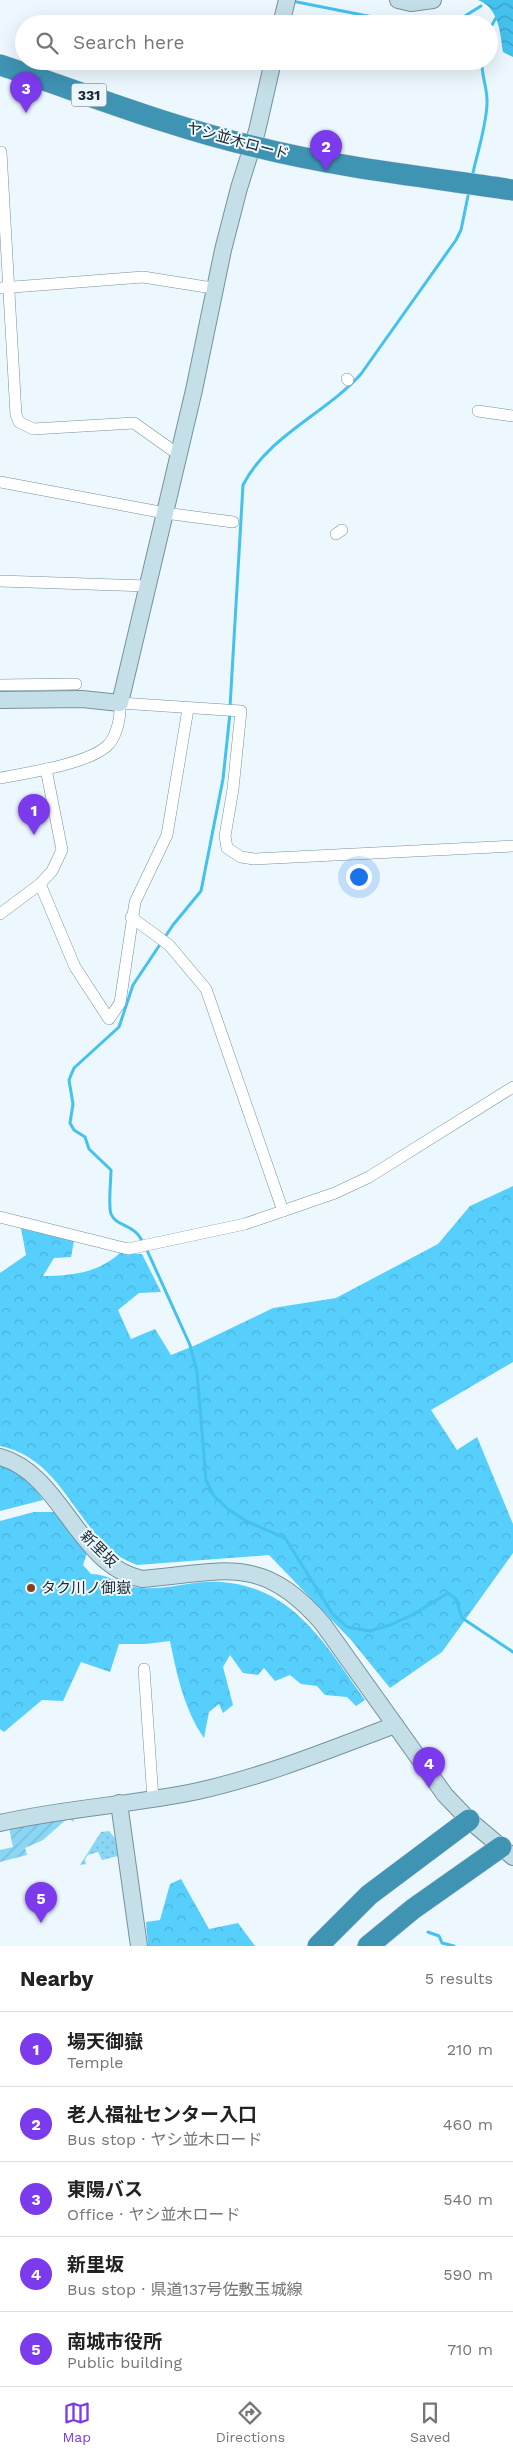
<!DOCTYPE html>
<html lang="en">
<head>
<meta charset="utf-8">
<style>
  body { margin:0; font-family:"Work Sans","Noto Sans JP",sans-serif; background:#f2f2f2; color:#222 }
  .you { position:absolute; left:358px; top:876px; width:18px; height:18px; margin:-12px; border:4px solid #fff; border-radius:50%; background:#1a73e8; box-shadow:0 0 0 8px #1a73e833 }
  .badge { display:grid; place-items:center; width:32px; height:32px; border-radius:50%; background:#7c3aed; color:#fff; font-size:16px; font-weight:700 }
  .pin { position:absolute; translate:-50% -41px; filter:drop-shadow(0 1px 2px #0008) }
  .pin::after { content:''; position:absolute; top:26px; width:18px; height:15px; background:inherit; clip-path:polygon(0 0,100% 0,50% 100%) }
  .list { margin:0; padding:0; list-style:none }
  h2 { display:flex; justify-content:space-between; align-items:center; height:65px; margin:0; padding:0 20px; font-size:21px }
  h2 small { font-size:16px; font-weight:400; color:#767676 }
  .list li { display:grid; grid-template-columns:32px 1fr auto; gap:15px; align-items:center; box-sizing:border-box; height:75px; padding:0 20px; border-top:1px solid #e0e0e0 }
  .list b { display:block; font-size:19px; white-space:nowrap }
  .list p { margin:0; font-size:16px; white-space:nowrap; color:#767676 }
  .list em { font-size:16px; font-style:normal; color:#767676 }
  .icon { flex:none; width:28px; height:28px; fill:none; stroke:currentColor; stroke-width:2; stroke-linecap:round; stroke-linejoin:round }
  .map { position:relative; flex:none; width:513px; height:1946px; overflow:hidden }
  .search { position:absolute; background:#fff; box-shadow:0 5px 20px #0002; left:15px; right:15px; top:15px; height:55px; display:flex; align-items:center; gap:12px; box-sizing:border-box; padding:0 18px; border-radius:28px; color:#767676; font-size:19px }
  .sheet { height:440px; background:#fff }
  nav { display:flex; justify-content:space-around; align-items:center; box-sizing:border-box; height:70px; border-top:1px solid #e0e0e0; background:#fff; font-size:14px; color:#767676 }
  nav a { display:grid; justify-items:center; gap:2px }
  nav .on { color:#7c3aed }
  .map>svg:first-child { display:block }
  .grass { fill:url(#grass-dots) }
  .forest { fill:url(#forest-crowns) }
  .garden { fill:url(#garden-furrows) }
  .water { fill:url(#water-waves) }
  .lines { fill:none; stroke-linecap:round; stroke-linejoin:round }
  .stream { stroke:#44c1ed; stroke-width:3 }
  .street-casing { stroke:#75929f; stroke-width:12 }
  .secondary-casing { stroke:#75929f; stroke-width:18 }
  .highway-casing { stroke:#d2d5d6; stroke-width:22 }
  .street { stroke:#fff; stroke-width:11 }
  .secondary { stroke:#c5dfe8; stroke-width:16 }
  .highway { stroke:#3f93b3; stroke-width:21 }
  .poi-dot { fill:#87411c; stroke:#ecf8fe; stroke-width:2 }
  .labels { text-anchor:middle; stroke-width:4; stroke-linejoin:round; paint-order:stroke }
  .shield { fill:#ecf8fe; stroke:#5d696e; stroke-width:1 }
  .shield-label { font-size:14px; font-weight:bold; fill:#202c31 }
  .street-label { font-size:15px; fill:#202c31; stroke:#ecf8fe }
  .poi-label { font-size:15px; fill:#202c31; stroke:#ecf8fe; text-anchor:start }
</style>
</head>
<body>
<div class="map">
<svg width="513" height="1946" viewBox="0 0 513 1946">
  <defs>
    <pattern id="grass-dots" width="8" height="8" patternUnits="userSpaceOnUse" patternTransform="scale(1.25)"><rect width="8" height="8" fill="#8ad6f5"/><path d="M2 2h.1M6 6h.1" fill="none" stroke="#77b8d2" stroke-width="1.8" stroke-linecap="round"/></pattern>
    <pattern id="forest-crowns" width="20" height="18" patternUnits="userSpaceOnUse" patternTransform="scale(1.25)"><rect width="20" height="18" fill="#56cffc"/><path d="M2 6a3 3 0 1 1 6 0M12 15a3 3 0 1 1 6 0" fill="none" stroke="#4bb2d8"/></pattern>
    <pattern id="garden-furrows" width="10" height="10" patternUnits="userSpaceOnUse" patternTransform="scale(1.25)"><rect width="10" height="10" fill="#8ad6f5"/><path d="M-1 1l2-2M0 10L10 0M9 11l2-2" fill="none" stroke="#77b8d2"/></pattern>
    <pattern id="water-waves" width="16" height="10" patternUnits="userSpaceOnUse" patternTransform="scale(1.25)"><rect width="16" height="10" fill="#44c1ed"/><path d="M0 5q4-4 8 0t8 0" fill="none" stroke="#389dc1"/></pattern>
  </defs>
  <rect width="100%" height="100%" fill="#ecf8fe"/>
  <path class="grass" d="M109,1831l6,7 3,18 -16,4 -4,-8 -10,3 -3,4 1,5 -6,1 21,-33z"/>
  <g class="forest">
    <path d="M513,1186v176l-82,48 26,40 20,-13 36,87v29l-71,99 -52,36 -39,-48 -82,-85 -132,10c-7,-3 -15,-6 -21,-11 -42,-33 -58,-97 -116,-108v-173l26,-18 -5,-27 53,13 -3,16 -17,1 -11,18c28,0 55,-3 77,-23l22,1 19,38 -22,1 -21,17 13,29 24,-10 16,26 25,-10 77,-37 63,-10 102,-54 32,-38z"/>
    <path d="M0,1462l32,21 11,17 -43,11z"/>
    <path d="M34,1512h22l31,41 -4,12 8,9c18,0 32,13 50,14 27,2 53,-8 80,-6 73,5 105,64 144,118l-9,6 -9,-9 -22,-2 -8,-9 -16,-2 -11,-9 -15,6 -11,-13 -6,7 -15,-2 -13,-18 -7,12 10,38 -10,8 -4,-9 -10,8 -5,26c-20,-29 -27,-63 -34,-97l-24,3h-27l-9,28 -29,-10 -18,39 -21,-1 -38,32 -4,-3v-208z"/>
    <path d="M181,1879l28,50 29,-6 17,23h-107l-2,-24 14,-2 10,-36z"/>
  </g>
  <path class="garden" d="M73,1813l1,9 -6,-4 -25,22 -18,8 2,7 -27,7v-12l13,-3 -4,-19z"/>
  <path class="water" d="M478,0h35v57l-10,-5c-3,-20 -4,-44 -25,-52z"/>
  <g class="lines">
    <g class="stream">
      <path d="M292,1l116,23"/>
      <path d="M452,24l29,-18"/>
      <path d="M489,30l7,-12"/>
      <path d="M472,177c5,-24 14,-49 15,-73 1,-16 -6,-28 -5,-43"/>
      <path d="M230,707l13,-222c25,-49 82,-71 118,-111l95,-134 5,-10 8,-39"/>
      <path d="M143,1243c-8,-20 -26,-15 -32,-29 -3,-9 0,-34 0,-44l-22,-21 -4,-12 -11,-7 -4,-7 3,-19 -4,-24 5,-12 45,-41 14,-42 40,-60 28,-34 22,-112 7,-66"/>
      <path d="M146,1248l44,97 7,27 9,108 8,16 14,13 18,12 39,17 47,75 15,14 23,4 20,-6 22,-10 36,-22 8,6 6,19 51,34"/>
      <path d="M428,1932l11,4 3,7 12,3"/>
    </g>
    <defs>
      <g id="street">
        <path d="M1,152l15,263 3,7 14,7 101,-6 38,27 7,2"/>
        <path d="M0,288l143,-11 63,10h9"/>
        <path d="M347,379l1,1"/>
        <path d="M478,411l35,5"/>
        <path d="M0,482l165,31 68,9"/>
        <path d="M336,534l6,-4"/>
        <path d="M0,581l147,5"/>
        <path d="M0,685l76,-1"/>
        <path d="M0,778c27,-5 87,-14 107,-32 10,-9 14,-30 13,-43l121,8 -8,78 -8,47 2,12 14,9 13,2 259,-13"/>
        <path d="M40,884l35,83 34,52 11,-16 15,-101 32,-67 21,-126"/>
        <path d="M0,914l40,-30 12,-13 10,-21 -16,-81"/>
        <path d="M131,917l38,28 37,44 77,222"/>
        <path d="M0,1217l128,32 117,-25 90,-31 34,-16 144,-90"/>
        <path d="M144,1669l9,130"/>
      </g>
      <g id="secondary">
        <path d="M398,0l13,3 22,-3"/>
        <path d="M281,24l6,-24"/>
        <path d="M0,700l82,-1 38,4 74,-313 29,-140 16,-62 18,-57 16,-70"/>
        <path d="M0,1457c62,17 77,108 142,122 82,-7 120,-26 181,45l122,171 24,25 44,37"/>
        <path d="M119,1803l20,143"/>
        <path d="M0,1823c66,-15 132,-18 198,-32 68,-15 133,-42 197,-66"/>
      </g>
      <g id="highway">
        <path d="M0,65c84,28 169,62 256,82 84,21 171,30 257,43"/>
        <path d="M318,1946l51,-51 100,-75"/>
        <path d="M368,1946l45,-37 88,-62"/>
      </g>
    </defs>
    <use href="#street" class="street-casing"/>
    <use href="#secondary" class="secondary-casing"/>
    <use href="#highway" class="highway-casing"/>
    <use href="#street" class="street"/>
    <use href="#secondary" class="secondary"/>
    <use href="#highway" class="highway"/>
  </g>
  <circle class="poi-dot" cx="31" cy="1588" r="5"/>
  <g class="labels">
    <rect class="shield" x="71.5" y="83.5" width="35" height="23" rx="4"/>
    <g class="shield-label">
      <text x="89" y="100">331</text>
    </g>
    <g class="street-label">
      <text transform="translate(238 141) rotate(15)" y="5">ヤシ並木ロード</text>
      <text transform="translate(99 1549) rotate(45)" y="5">新里坂</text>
    </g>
    <g class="poi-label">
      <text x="41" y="1593">タク川ノ御嶽</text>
    </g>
  </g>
</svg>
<div class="you"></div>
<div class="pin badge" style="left:34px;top:835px">1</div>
<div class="pin badge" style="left:326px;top:171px">2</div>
<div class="pin badge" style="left:26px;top:113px">3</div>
<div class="pin badge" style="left:429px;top:1788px">4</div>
<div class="pin badge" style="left:41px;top:1923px">5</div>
<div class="search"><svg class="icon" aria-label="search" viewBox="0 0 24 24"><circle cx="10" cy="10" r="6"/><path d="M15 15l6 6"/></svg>Search here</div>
</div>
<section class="sheet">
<h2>Nearby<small>5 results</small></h2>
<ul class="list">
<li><span class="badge">1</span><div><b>場天御嶽</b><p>Temple</p></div><em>210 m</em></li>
<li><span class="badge">2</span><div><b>老人福祉センター入口</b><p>Bus stop · ヤシ並木ロード</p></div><em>460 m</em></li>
<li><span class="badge">3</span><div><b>東陽バス</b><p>Office · ヤシ並木ロード</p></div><em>540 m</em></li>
<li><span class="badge">4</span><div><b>新里坂</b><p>Bus stop · 県道137号佐敷玉城線</p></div><em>590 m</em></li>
<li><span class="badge">5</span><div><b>南城市役所</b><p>Public building</p></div><em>710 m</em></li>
</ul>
</section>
<nav>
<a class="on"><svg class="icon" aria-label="map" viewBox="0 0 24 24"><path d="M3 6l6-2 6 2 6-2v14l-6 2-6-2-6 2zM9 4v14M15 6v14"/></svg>Map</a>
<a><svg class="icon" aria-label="directions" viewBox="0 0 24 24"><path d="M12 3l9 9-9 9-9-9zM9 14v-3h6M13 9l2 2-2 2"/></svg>Directions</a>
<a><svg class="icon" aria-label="saved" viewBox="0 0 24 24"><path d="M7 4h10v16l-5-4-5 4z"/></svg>Saved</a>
</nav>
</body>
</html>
